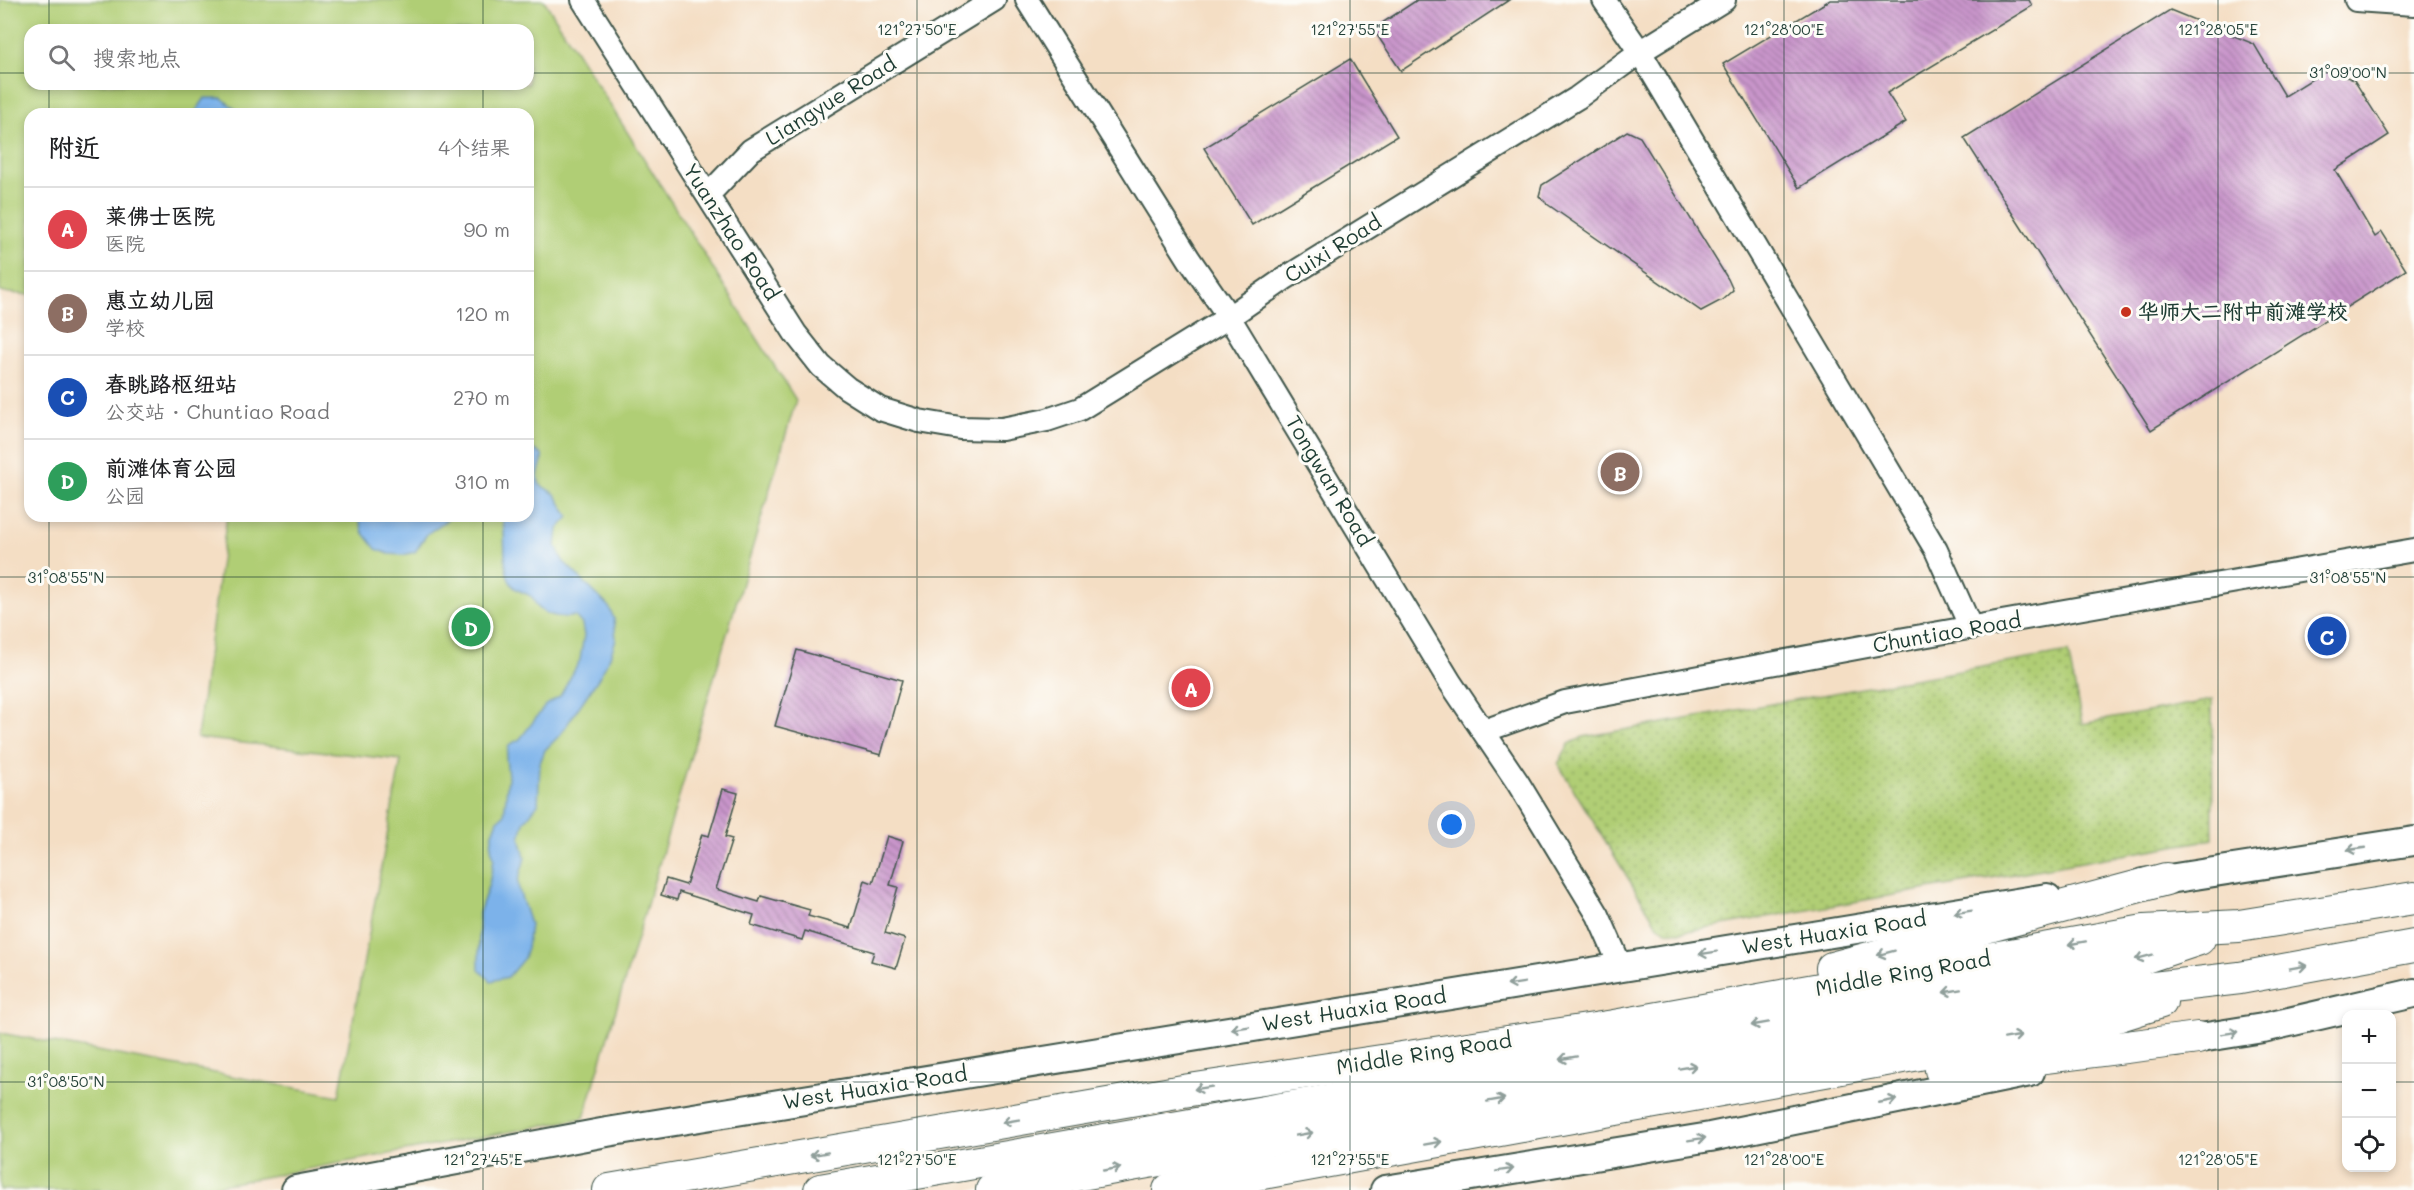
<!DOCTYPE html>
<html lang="zh">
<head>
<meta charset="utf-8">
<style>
  body { margin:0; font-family:Mali,"LXGW WenKai TC",sans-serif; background:#f2f2f2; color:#202124 }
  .controls { position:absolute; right:18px; bottom:18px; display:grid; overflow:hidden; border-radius:12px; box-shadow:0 3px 9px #0003 }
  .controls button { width:54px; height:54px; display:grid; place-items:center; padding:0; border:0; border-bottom:2px solid #e0e0e0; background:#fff; color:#202124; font:30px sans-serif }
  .you { position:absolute; left:1452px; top:825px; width:21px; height:21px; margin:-15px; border:4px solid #fff; border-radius:50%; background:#1a73e8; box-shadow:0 0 0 9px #1a73e833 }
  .badge { display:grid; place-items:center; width:39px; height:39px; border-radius:50%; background:#7c3aed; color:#fff; font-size:20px; font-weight:700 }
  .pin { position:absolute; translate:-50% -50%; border:3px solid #fff; box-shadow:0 2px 6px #0006 }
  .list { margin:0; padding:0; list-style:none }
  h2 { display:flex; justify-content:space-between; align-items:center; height:78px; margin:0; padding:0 24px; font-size:26px }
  h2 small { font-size:20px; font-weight:400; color:#757577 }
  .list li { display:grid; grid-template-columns:39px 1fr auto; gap:18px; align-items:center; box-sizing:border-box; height:84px; padding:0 24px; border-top:2px solid #e0e0e0 }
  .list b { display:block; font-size:22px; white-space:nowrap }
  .list p { margin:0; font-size:20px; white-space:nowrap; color:#757577 }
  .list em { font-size:20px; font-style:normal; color:#757577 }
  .icon { flex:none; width:33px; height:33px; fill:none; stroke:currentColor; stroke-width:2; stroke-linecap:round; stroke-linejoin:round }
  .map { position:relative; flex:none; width:2414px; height:1190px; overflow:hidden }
  .search { position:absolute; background:#fff; box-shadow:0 3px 9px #0003; left:24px; top:24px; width:510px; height:66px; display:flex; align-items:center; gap:15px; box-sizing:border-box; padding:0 21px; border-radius:18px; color:#757577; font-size:22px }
  .panel { position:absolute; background:#fff; box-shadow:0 3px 9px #0003; left:24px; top:108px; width:510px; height:414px; border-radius:18px }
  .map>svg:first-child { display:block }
  .grass { fill:url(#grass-dots); stroke:#688654; stroke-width:1.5 }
  .green { fill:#b0ce75; stroke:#688654; stroke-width:1.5; fill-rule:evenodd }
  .water { fill:#7bb2ea; stroke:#4d788f; stroke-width:1.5 }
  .building { fill:url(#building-back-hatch) }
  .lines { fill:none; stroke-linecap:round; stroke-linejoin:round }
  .minor-casing { stroke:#3f554a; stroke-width:26 }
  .major-casing { stroke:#3f554a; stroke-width:32 }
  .highway-casing { stroke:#3f554a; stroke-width:34 }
  .minor { stroke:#fff; stroke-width:22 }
  .major { stroke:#fff; stroke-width:28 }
  .highway { stroke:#fff; stroke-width:32 }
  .oneway { stroke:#8f9e9a }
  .ticks { fill:none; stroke:#1f3d34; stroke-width:1.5; stroke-opacity:0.45 }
  .poi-dot { fill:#c8321e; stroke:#fdfcf7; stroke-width:2 }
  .labels { text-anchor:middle; stroke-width:6; stroke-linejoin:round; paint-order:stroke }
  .street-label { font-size:21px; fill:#1f3d34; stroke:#fdfcf7 }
  .poi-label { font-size:21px; font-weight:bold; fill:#1f3d34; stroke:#fdfcf7; text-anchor:start }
  .ticks-label { font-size:15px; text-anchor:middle; fill:#1f3d34; stroke:#fdfcf7; stroke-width:6; stroke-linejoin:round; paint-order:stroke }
</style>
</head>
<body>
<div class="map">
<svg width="2414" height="1190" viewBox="0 0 2414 1190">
  <defs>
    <pattern id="grass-dots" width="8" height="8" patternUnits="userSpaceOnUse" patternTransform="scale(1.5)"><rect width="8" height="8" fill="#b0ce75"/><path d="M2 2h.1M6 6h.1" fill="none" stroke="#8fa861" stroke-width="1.8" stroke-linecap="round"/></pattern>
    <pattern id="building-back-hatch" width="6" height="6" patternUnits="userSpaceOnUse" patternTransform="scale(1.5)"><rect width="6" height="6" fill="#c995cb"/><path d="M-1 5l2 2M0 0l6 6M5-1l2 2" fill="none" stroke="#a37ba6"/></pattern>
  </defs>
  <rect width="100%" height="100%" fill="#fdfcf7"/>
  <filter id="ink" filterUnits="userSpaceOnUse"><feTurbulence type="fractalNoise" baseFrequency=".0167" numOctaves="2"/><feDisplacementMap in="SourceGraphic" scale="12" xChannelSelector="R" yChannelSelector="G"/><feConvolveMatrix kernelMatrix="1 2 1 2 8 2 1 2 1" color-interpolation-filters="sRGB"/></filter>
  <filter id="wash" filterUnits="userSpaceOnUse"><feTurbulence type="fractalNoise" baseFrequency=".008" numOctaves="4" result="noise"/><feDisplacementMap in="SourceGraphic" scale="24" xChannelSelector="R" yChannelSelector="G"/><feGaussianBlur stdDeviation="1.35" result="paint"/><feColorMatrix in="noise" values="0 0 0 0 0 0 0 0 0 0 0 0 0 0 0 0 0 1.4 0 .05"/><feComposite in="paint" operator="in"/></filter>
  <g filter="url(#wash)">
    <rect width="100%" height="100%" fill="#f4dec4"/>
    <path class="grass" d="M2068,652l14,72 130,-24 1,139 -531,93 -16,-1 -11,-9 -97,-158 11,-20 14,-7z"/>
    <path class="green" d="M0,0h544l252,400 -212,718 -390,72h-194v-157l339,63 62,-336 -204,-22 30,-222h301v-402h-498v181l-30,-3zM30,30h498v54h-498z"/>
    <g class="water">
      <path d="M205,98h17l19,16h-47z"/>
      <path d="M528,446l14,9c2,11 -8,18 -2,30l15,9 14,23 -11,12 -2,17 7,15 46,46 5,12 2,20 -6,18 -12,22 -38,56 -15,15 -5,13 -2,41 -14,18 -4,15 5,21 -7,23 1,9 11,34 -3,24 -3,10 -16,19 -17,4 -12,-11v-57l10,-29 5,-26 -3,-10 1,-12 6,-16 6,-5 4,-38 -2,-19 3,-13 11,-6 25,-33 15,-10 20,-36 4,-25 -2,-11 -7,-8c-11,3 -31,0 -39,-11 -1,-2 -2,-6 -4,-8 -6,-5 -15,-5 -20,-12 -11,-14 -5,-50 -10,-69h26z"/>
      <path d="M358,516h94l-25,18 -12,18 -12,3 -14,-1 -13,-5 -13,-17z"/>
    </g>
    <g id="blocks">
      <g class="building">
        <path d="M1417,0h92l-108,71 -28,-42z"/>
        <path d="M1830,0h199l3,6 -145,87 19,29 -107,66 -76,-124z"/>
        <path d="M2170,10l84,34 31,52 43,-27 26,11 35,55 -54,35 40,67 7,-5 24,38 -255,160 -187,-292z"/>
        <path d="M1350,59l47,77 -145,89 -48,-77z"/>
        <path d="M1627,131l13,6 88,142 5,11 -11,10 -21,11 -154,-107 -8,-8 3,-11z"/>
        <path d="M797,650l105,30 -21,75 -106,-29z"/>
        <path d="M723,789l15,4 -13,44 7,2 -16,50 43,13 2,-6 49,14 -2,6 43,12 14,-48 8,3 14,-47 16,5 -13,44 8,2 -13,46 20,6 -9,29 -25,-7 3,-9 -69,-21 -3,9 -51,-15 3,-10 -75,-23 -2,8 -16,-5 5,-16 20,6 16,-51 7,2z"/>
      </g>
    </g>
  </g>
  <g filter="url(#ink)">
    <use href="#blocks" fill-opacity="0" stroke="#3f554a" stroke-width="1.5"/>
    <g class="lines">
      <defs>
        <g id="minor">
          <path d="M583,0l212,333 26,33 26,22 33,21 39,12 41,7 42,1 45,-9 33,-11 149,-92 55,-38 293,-181 63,-46 84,-52"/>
          <path d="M1027,0l162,259 40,58 221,365 68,101 80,132 23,52"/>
          <path d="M1604,0l36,52 296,498 35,78"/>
          <path d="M2356,0l58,4"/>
          <path d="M708,195l43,-45 243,-150"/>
          <path d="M1484,731l81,-29 340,-63 509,-89"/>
        </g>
        <g id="major">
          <path d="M2143,883l271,-42"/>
          <path d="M2175,1042l88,-14 151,-35"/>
          <path d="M296,1190l311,-58 1440,-234"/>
          <path d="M1385,1190l325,-53 320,-65"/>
        </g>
        <g id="highway">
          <path d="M1832,968l334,-89"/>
          <path d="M1941,1070l257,-32"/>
          <path d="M609,1190l574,-99 431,-65 530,-95 95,-5 175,-28"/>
          <path d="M820,1190l1322,-232 57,-19"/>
          <path d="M992,1190l501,-90 643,-110 104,-12 174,-32"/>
          <path d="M1169,1190l932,-169 60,-19"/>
        </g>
      </defs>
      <use href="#minor" class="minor-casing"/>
      <use href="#major" class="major-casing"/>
      <use href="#highway" class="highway-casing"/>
      <use href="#minor" class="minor"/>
      <use href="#major" class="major"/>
      <use href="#highway" class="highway"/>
    </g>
    <defs><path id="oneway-shaft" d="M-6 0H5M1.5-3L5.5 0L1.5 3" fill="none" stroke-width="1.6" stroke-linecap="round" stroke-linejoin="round" transform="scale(1.5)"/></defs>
    <g class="oneway">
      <use href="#oneway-shaft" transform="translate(2356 849) rotate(172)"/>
      <use href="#oneway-shaft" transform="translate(1963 912) rotate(171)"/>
      <use href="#oneway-shaft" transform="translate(2077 943) rotate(170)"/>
      <use href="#oneway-shaft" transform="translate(1708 953) rotate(171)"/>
      <use href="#oneway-shaft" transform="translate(1886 953) rotate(165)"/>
      <use href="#oneway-shaft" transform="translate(2144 957) rotate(165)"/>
      <use href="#oneway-shaft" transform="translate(2298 967) rotate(-10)"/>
      <use href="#oneway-shaft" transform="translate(1516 984) rotate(171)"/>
      <use href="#oneway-shaft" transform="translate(1952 991) rotate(170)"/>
      <use href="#oneway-shaft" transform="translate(1760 1024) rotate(170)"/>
      <use href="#oneway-shaft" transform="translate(1240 1028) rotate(171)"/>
      <use href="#oneway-shaft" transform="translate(2230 1033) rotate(-9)"/>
      <use href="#oneway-shaft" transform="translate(2013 1037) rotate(-10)"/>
      <use href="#oneway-shaft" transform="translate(1568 1058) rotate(170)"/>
      <use href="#oneway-shaft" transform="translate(1688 1067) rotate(-10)"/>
      <use href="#oneway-shaft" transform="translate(1203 1088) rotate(171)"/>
      <use href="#oneway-shaft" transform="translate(1496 1100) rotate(-10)"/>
      <use href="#oneway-shaft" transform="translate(1888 1101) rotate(-11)"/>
      <use href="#oneway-shaft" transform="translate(1011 1121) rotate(170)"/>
      <use href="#oneway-shaft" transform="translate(1304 1134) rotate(-10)"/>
      <use href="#oneway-shaft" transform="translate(1697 1139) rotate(-9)"/>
      <use href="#oneway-shaft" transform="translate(1433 1143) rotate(-10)"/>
      <use href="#oneway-shaft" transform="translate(819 1154) rotate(170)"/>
      <use href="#oneway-shaft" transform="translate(1112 1169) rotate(-10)"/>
      <use href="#oneway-shaft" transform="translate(1505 1170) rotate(-9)"/>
    </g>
  </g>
  <path class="ticks" d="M49,0v30M483,0v30M917,0v1190M1350,0v1190M1784,0v1190M2218,0v1190M0,73h30M528,73h1886M49,84v30M483,84v30M49,516v674M483,516v674M0,577h2414M0,1082h2346M2392,1082h22"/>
  <circle class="poi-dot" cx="2126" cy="312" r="6"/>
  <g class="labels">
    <g class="street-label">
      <text transform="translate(831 101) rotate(-32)" y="7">Liangyue Road</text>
      <text transform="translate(731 232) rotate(57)" y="7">Yuanzhao Road</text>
      <text transform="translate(1333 249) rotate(-32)" y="7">Cuixi Road</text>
      <text transform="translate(1329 481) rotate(59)" y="7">Tongwan Road</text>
      <text transform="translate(1947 633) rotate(-10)" y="7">Chuntiao Road</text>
      <text transform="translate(1834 933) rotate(-9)" y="7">West Huaxia Road</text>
      <text transform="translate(1903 974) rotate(-10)" y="7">Middle Ring Road</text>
      <text transform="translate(1354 1010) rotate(-9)" y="7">West Huaxia Road</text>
      <text transform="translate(1424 1054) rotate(-9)" y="7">Middle Ring Road</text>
      <text transform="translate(875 1088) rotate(-9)" y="7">West Huaxia Road</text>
    </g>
    <g class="poi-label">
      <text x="2138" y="319">华师大二附中前滩学校</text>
    </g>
  </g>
  <g class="ticks-label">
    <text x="917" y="35">121°27'50"E</text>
    <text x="1350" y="35">121°27'55"E</text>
    <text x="1784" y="35">121°28'00"E</text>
    <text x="2218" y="35">121°28'05"E</text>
    <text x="2348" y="78">31°09'00"N</text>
    <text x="66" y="583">31°08'55"N</text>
    <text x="2348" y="583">31°08'55"N</text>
    <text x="66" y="1087">31°08'50"N</text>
    <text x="483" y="1165">121°27'45"E</text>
    <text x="917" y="1165">121°27'50"E</text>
    <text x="1350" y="1165">121°27'55"E</text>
    <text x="1784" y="1165">121°28'00"E</text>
    <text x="2218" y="1165">121°28'05"E</text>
  </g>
</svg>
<div class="controls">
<button>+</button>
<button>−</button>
<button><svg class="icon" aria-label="locate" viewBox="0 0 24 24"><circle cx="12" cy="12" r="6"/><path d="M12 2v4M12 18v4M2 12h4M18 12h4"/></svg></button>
</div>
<div class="you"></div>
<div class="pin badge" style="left:1191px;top:688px;background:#e0444e">A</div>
<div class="pin badge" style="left:1620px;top:472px;background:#8d6e63">B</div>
<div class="pin badge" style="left:2327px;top:636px;background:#1a4fb4">C</div>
<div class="pin badge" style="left:471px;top:627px;background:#2e9e5b">D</div>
<div class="search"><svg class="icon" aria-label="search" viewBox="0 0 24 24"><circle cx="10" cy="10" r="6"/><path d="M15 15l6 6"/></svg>搜索地点</div>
<section class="panel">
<h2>附近<small>4个结果</small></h2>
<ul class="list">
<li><span class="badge" style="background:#e0444e">A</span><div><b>莱佛士医院</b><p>医院</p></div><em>90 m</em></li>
<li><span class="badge" style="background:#8d6e63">B</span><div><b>惠立幼儿园</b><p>学校</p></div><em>120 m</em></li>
<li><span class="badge" style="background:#1a4fb4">C</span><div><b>春眺路枢纽站</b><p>公交站 · Chuntiao Road</p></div><em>270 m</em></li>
<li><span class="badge" style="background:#2e9e5b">D</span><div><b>前滩体育公园</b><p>公园</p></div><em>310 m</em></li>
</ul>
</section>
</div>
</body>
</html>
